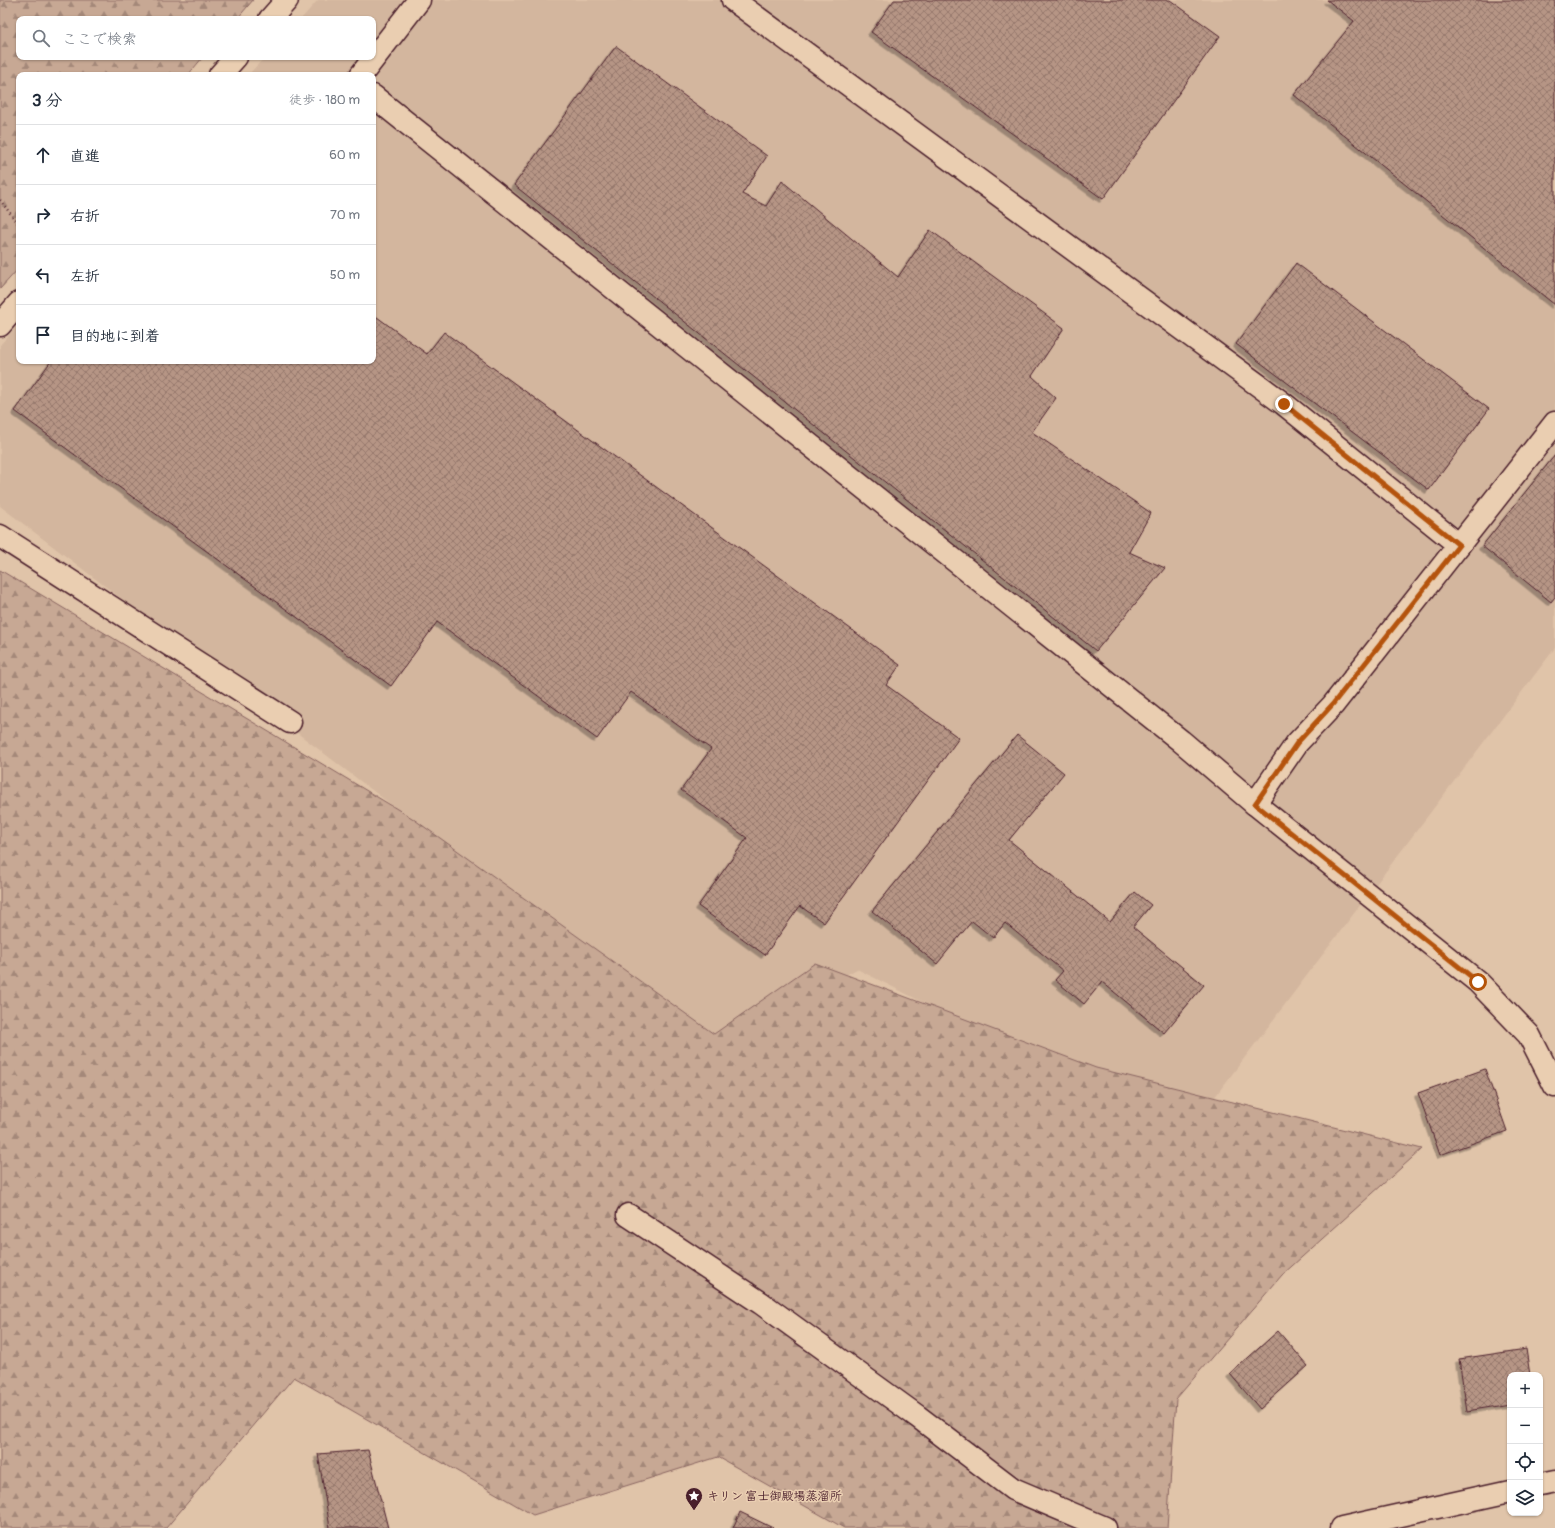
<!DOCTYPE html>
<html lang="ja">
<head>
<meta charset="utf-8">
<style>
  body { margin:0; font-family:Pangolin,"Klee One",sans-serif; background:#f2f2f3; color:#1f2937 }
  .controls { position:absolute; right:12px; bottom:12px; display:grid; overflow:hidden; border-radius:8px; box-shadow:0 1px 3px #0004 }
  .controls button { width:36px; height:36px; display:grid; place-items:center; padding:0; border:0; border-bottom:1px solid #e0e1e3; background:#fff; color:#1f2937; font:20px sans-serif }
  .stop { position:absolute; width:12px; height:12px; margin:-9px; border:3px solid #b45309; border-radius:50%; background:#fff }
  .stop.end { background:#b45309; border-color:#fff; box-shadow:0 1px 4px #0008 }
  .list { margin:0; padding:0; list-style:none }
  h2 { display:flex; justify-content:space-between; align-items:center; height:52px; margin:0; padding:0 16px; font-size:17px }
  h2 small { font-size:13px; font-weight:400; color:#747a83 }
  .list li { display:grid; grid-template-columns:26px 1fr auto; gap:12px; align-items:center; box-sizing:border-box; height:60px; padding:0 16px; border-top:1px solid #e0e1e3 }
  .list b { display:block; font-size:15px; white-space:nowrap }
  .list em { font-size:13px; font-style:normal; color:#747a83 }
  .icon { flex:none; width:22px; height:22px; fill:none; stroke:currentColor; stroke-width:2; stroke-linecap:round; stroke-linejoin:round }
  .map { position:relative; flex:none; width:1555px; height:1528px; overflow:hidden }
  .search { position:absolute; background:#fff; box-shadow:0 1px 3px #0004; left:16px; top:16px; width:360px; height:44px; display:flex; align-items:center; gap:10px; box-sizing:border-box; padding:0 14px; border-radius:8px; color:#747a83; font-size:15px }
  .panel { position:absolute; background:#fff; box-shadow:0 1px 3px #0004; left:16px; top:72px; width:360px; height:292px; border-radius:8px }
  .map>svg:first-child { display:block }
  .built { fill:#d3b69e }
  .forest { fill:url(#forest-firs); stroke:#886460 }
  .building { fill:url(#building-cross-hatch); stroke:#4a1f2b; filter:url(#shadow) }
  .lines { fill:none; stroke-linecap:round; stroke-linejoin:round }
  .minor-casing { stroke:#4a1f2b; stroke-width:25 }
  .major-casing { stroke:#4a1f2b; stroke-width:25 }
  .path { stroke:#4a1f2b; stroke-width:2.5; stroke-dasharray:1 3; stroke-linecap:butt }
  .minor { stroke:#eaceb1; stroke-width:22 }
  .major { stroke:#eaceb1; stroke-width:22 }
  .route { stroke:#b45309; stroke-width:5 }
  .labels { text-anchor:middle; stroke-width:3; stroke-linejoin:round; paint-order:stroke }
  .poi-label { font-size:12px; font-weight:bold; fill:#4a1f2b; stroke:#eaceb1; text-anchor:start }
</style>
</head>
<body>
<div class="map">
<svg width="1555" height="1528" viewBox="0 0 1555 1528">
  <defs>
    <pattern id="forest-firs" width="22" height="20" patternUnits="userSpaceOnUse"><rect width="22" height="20" fill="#c7a894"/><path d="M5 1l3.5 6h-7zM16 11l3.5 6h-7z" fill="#a48879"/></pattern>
    <pattern id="building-cross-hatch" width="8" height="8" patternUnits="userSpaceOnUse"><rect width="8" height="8" fill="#b69585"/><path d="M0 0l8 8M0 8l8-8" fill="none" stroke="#96796d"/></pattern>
    <filter id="shadow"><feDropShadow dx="-3.5" dy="3.5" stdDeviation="0" flood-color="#0004"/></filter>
  </defs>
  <rect width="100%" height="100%" fill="#e0c4a9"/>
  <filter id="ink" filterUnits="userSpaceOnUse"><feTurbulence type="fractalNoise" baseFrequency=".025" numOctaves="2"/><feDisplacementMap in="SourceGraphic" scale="8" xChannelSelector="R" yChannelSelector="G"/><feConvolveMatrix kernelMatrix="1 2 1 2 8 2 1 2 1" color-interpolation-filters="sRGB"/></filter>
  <g filter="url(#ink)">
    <path class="built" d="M318,0h1237v648l-369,487 -329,-166 -147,79 -710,-542v-161l19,-21v37h354v-286h-125l17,-18h108v-38h-72z"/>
    <g class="forest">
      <path d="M0,0h253l-16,19h-218v38h184l-15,18h-169v193l-19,21z"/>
      <path d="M0,570l412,248 302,216 101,-71 281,105 326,81 -140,126 -106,124 -9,129h-323l-126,-71 -185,58 -239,-138 -128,151h-166z"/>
    </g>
    <g class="building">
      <path d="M894,0h276l50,36 -117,163 -232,-167z"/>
      <path d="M1327,0h228v305l-261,-210 60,-74z"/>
      <path d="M616,46l151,110 -25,38 24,12 16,-25 116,96 32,-47 134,98 -32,48 24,22 -24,34 119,81 -22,39 36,16 -69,83 -582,-466z"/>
      <path d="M1296,263l193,146 -60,81 -193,-146z"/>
      <path d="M373,314l54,40 17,-22 456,333 -14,20 73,53 -135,185 -24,-17 -35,49 -67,-49 49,-68 -66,-48 30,-41 -80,-57 -34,47 -160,-117 -46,64 -376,-275 36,-50h322z"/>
      <path d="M1555,455v142l-4,5 -69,-56z"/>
      <path d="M1017,735l47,38 -55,67 101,82 25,-30 16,13 -18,22 71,58 -40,48 -62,-51 -18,22 -29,-24 8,-9 -58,-48 -12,15 -21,-17 -35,43 -65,-53z"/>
      <path d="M1485,1069l22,62 -67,24 -22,-62z"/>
      <path d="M1278,1331l30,35 -48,43 -30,-35z"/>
      <path d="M1526,1349l4,26h-20v29l-43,7 -8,-52z"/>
      <path d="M368,1450l20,78h-58l-12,-74z"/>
      <path d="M740,1512l33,16h-40z"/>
    </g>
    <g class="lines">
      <defs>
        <g id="minor">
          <path d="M733,0l551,404 175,141"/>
          <path d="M270,19l17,-19"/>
          <path d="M220,75l16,-18"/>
          <path d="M361,75l58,-75"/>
          <path d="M373,96l808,645 74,63 223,178 51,53 26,51"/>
          <path d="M0,325l19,-22"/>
          <path d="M0,536l290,186"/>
          <path d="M1255,804l42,-61 36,-38 222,-282"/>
          <path d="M628,1215l133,88 156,113 96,73 92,39"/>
        </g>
        <g id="major">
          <path d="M1540,1485l15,-3"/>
          <path d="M1342,1528l168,-37"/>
        </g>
      </defs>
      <use href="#minor" class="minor-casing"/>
      <use href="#major" class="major-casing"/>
      <path class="path" d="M0,200l19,25"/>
      <use href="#minor" class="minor"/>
      <use href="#major" class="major"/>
    </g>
  </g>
  <g class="lines" filter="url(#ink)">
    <path class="route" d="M1284,404l175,141 -127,160 -35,38 -42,61 223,178"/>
  </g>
  <defs>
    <symbol id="sight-pin" viewBox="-11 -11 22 30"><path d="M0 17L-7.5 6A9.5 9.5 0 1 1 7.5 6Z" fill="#4a1f2b" stroke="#eaceb1"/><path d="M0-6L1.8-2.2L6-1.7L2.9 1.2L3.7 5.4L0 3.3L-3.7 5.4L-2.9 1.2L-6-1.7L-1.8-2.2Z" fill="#fff"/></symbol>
  </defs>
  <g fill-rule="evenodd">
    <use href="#sight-pin" x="684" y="1486" width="20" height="27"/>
  </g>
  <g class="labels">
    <g class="poi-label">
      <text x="707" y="1500">キリン 富士御殿場蒸溜所</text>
    </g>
  </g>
</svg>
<div class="controls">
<button>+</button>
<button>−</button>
<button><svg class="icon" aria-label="locate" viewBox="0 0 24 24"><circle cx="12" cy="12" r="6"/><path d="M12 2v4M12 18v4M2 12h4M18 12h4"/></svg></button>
<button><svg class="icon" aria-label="layers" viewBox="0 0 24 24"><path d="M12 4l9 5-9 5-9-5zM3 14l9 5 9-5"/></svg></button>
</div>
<div class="stop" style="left:1478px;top:982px"></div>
<div class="stop end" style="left:1284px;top:404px"></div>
<div class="search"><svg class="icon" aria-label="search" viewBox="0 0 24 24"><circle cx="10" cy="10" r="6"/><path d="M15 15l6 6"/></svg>ここで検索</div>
<section class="panel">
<h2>3 分<small>徒歩 · 180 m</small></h2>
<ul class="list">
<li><svg class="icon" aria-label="ahead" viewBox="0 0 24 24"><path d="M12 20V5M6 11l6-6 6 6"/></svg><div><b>直進</b></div><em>60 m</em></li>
<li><svg class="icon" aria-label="right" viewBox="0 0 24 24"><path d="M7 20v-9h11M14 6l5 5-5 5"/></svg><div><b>右折</b></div><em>70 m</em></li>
<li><svg class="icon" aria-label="left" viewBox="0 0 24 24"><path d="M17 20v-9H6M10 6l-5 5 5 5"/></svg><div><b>左折</b></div><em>50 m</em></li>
<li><svg class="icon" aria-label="arrive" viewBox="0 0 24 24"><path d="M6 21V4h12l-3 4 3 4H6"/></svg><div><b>目的地に到着</b></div></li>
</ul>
</section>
</div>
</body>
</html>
